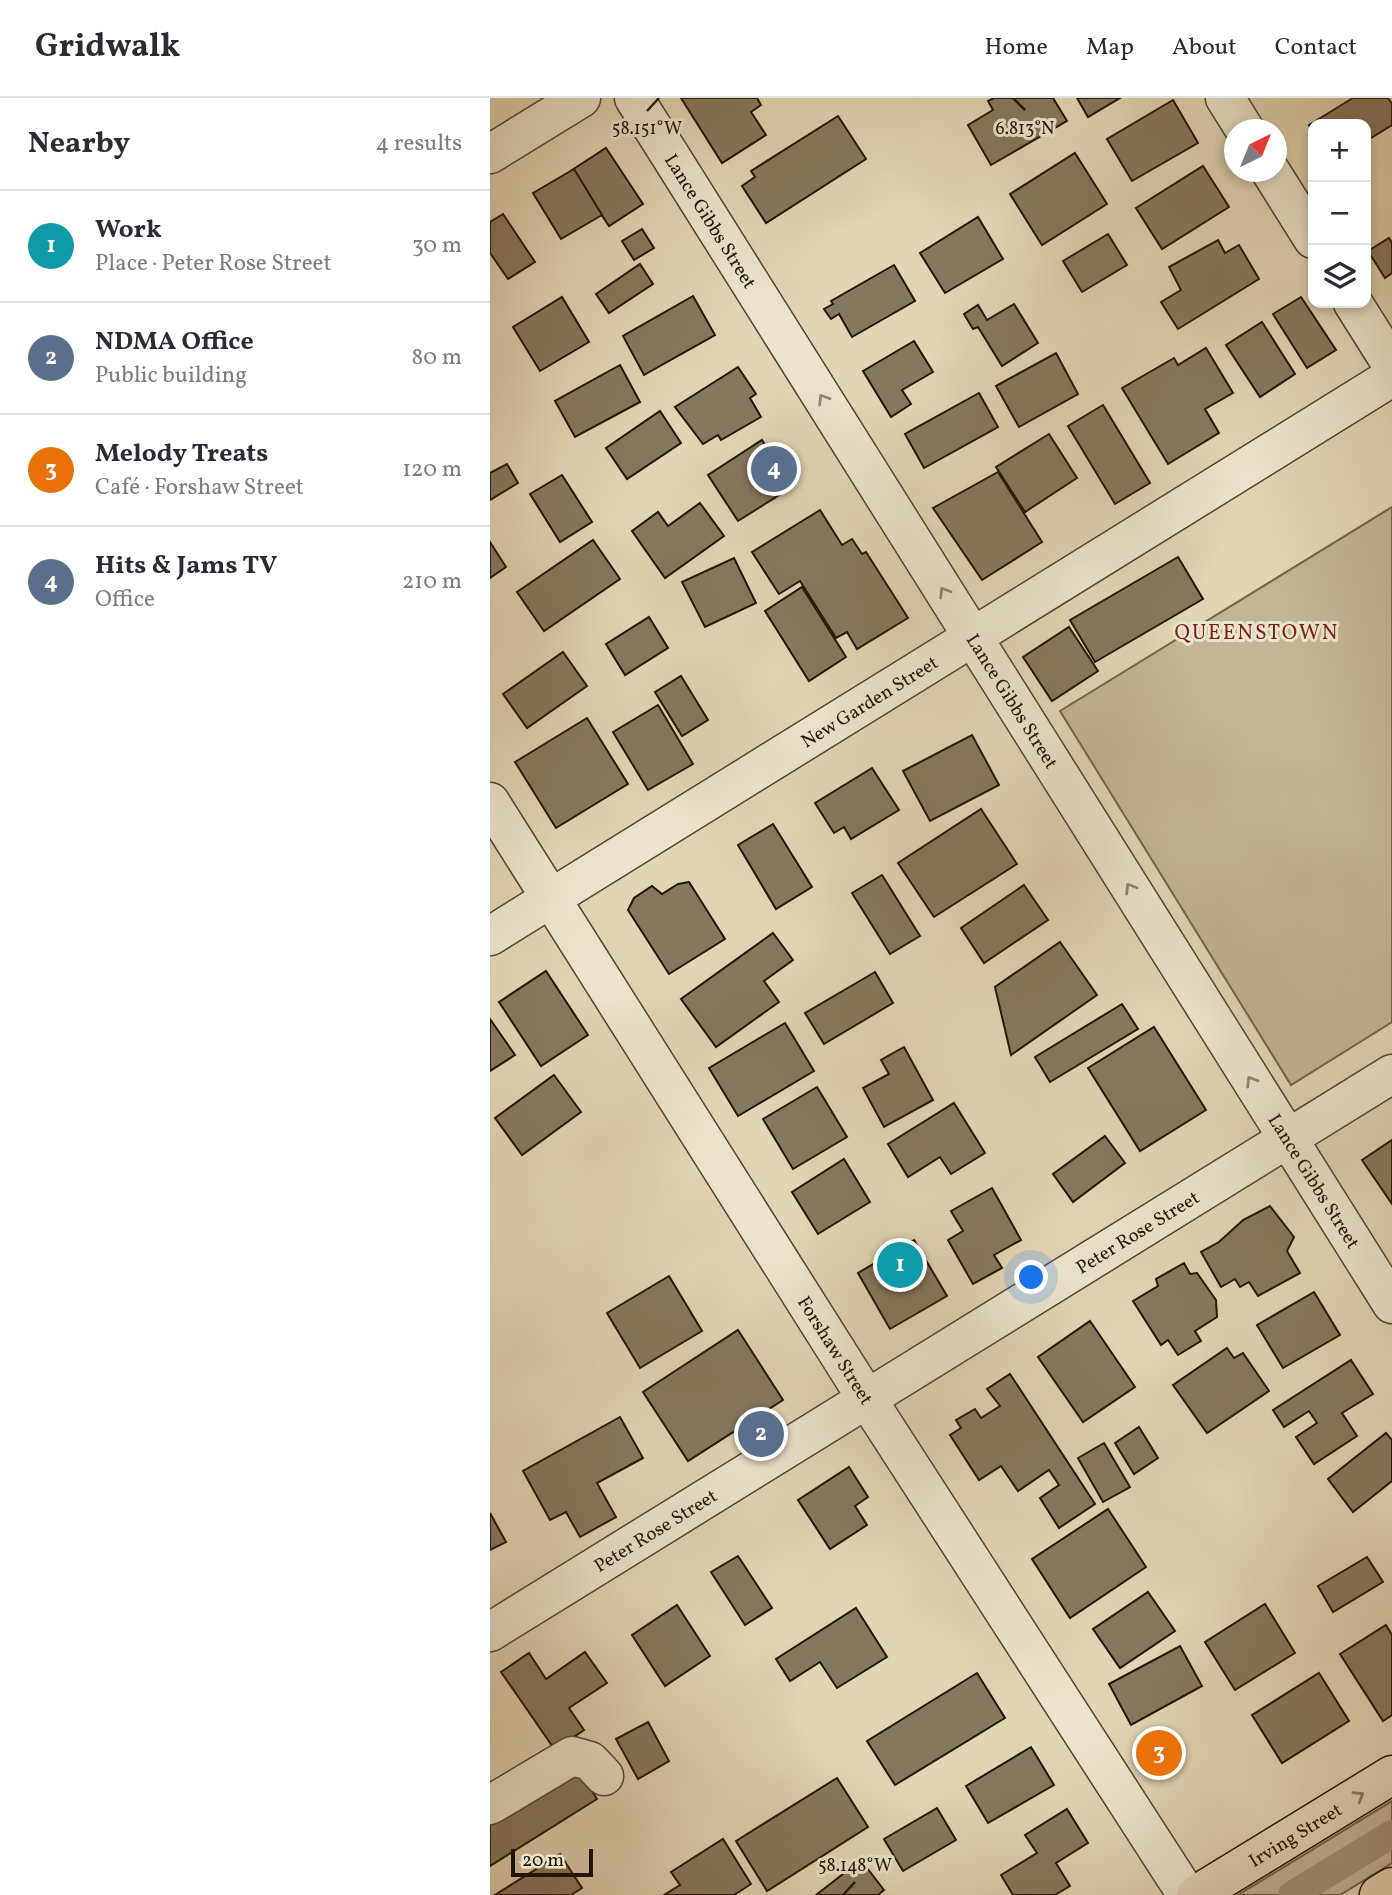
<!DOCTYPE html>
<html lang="en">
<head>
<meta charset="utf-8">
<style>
  body { margin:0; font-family:Vollkorn,serif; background:#f2f2f3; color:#2b2b33 }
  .controls { position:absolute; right:21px; top:21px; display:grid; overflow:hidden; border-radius:14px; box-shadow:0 4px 10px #0003 }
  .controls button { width:63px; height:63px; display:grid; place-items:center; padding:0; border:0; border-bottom:2px solid #e1e1e2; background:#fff; color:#2b2b33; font:35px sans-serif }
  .compass { position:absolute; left:734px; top:21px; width:63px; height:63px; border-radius:50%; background:#fff; box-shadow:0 4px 10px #0003; rotate:43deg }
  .scale { position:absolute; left:21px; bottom:18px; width:82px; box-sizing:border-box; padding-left:7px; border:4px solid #231404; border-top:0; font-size:19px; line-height:24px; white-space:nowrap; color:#231404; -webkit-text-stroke:5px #ece4ce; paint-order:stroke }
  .you { position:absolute; left:542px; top:1180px; width:24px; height:24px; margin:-18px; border:5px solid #fff; border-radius:50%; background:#1a73e8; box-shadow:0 0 0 10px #1a73e833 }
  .badge { display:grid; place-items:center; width:46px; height:46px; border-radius:50%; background:#b45309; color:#fff; font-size:23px; font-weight:700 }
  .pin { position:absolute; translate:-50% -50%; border:4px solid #fff; box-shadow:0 2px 7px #0006 }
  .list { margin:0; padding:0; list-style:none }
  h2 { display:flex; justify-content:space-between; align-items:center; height:91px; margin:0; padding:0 28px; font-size:30px }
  h2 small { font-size:23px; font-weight:400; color:#7c7c81 }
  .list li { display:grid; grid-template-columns:46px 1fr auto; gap:21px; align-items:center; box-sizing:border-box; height:112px; padding:0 28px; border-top:2px solid #e1e1e2 }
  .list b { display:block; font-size:26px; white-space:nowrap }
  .list p { margin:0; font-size:23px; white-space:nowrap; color:#7c7c81 }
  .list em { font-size:23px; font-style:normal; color:#7c7c81 }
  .icon { flex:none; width:38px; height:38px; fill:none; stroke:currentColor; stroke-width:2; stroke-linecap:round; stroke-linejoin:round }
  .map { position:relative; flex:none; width:902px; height:1797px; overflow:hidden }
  header { display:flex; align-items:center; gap:42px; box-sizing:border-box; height:98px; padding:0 35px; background:#fff; border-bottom:2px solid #e1e1e2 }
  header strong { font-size:33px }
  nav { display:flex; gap:38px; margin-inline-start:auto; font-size:24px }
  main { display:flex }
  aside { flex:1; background:#fff }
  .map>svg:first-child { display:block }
  .green { fill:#c2b495; stroke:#72644c; stroke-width:2 }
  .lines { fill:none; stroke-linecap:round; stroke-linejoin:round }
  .canal { stroke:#a19378; stroke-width:28 }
  .building { fill:#86785f; stroke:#231404; stroke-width:2 }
  .minor-casing { stroke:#534430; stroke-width:41 }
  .major-casing { stroke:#231404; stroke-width:41 }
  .minor { stroke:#ece4ce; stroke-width:38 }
  .major { stroke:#e2d5b3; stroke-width:38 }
  .oneway { stroke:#928673 }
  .oneway2 { stroke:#8c7e64 }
  .ticks { fill:none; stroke:#231404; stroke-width:2.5 }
  .labels { text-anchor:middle; stroke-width:6; stroke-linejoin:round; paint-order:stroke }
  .street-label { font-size:19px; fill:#231404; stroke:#ece4ce }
  .neighbourhood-label { font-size:21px; letter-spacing:2px; fill:#7a1f14; stroke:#ece4ce }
  .ticks-label { font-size:18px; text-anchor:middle; fill:#231404; stroke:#ece4ce; stroke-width:6; stroke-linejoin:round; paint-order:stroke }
</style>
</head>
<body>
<header>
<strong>Gridwalk</strong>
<nav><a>Home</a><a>Map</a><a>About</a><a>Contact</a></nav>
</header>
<main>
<aside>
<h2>Nearby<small>4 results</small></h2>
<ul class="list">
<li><span class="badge" style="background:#0f9aa8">1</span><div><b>Work</b><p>Place · Peter Rose Street</p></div><em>30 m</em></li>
<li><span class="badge" style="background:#5c6f8a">2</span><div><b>NDMA Office</b><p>Public building</p></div><em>80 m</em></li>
<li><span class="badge" style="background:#e8710a">3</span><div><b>Melody Treats</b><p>Café · Forshaw Street</p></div><em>120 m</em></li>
<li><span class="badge" style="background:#5c6f8a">4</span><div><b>Hits &amp; Jams TV</b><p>Office</p></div><em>210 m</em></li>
</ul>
</aside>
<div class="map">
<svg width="902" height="1797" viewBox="0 0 902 1797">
  <rect width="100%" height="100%" fill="#e2d5b3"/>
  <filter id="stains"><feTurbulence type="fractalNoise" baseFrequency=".00286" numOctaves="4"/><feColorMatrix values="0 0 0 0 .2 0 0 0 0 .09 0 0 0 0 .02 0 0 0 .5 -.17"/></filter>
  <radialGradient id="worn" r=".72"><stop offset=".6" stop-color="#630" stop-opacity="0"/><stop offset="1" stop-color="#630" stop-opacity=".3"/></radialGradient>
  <g class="green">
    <path d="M902,409v515l-101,63 -231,-374z"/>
    <path d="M902,1703v62l-52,32h-102z"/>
  </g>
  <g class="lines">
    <path class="canal" d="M802,1797l100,-61"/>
  </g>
  <g class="building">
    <path d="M191,0h76l4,7 -10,7 15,23 -44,28z"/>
    <path d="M504,0h59l14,23 -76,44 -23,-40 25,-15 -5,-9z"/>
    <path d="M587,0h43l-32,19z"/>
    <path d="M863,0h35l4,6v21l-26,16v-17h-53v8l-4,-7z"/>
    <path d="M683,2l25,43 -66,38 -25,-42z"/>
    <path d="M348,18l28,43 -100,64 -24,-37 13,-9 -4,-6z"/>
    <path d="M116,50l37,56 -34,22 -37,-56z"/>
    <path d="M585,55l32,51 -65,41 -32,-51z"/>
    <path d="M713,68l26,41 -67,42 -26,-41z"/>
    <path d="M84,71l28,46 -41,24 -28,-46z"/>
    <path d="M13,116l32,48 -27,17 -18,-26v-31z"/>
    <path d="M488,119l25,42 -58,34 -25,-40z"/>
    <path d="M152,131l12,19 -20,12 -12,-19z"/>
    <path d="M618,136l19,31 -45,27 -19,-31z"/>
    <path d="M899,140l3,5v30l-7,5 -17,-27z"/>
    <path d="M728,142l7,13 14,-8 20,34 -81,50 -17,-27 20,-12 -12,-23z"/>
    <path d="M150,166l13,20 -44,29 -13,-19z"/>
    <path d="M404,167l21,36 -63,36 -13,-23 -8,5 -7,-10 9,-5 -2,-3z"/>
    <path d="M203,198l22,39 -71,40 -21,-39z"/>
    <path d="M72,199l27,45 -49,29 -27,-44z"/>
    <path d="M811,199l35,53 -29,18 -34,-54z"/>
    <path d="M524,206l24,39 -36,23 -24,-39 -5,2 -9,-15 14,-9 9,15z"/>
    <path d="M772,224l33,52 -35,23 -34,-52z"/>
    <path d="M424,243l19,31 -31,18 9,14 -20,13 -28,-46z"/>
    <path d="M716,250l27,45 -28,16 14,24 -51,31 -46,-76 52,-30 4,7z"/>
    <path d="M566,255l22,41 -59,33 -23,-41z"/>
    <path d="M130,267l20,37 -65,35 -20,-36z"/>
    <path d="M248,269l18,27 -6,4 11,19 -40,23 -3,-5 -15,9 -28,-37z"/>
    <path d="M489,295l19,34 -74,41 -19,-34z"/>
    <path d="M613,307l47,78 -35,21 -47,-78z"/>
    <path d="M170,313l21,32 -54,36 -21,-31z"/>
    <path d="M559,336l28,44 -52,34 -29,-45z"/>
    <path d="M272,342l30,47 -54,34 -30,-46z"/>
    <path d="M17,366l11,19 -28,17v-27z"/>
    <path d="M508,374l44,70 -60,38 -49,-72z"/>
    <path d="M72,377l30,47 -32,20 -30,-48z"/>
    <path d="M210,405l24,33 -59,42 -33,-47 26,-19 10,14z"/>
    <path d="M330,412l22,35 10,-6 10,15 4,-2 42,66 -51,31 -10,-17 -11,6 -36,-57 -21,13 -27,-42z"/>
    <path d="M103,442l27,39 -76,52 -27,-39z"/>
    <path d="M0,444l16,25 -16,11z"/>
    <path d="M688,459l25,42 -108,63 -25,-42z"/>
    <path d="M244,460l22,45 -51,24 -23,-45z"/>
    <path d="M312,489l44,70 -37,24 -44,-70z"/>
    <path d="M159,519l19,31 -43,27 -19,-31z"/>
    <path d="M579,529l29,44 -46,30 -29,-44z"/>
    <path d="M73,554l24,34 -60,42 -24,-34z"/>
    <path d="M191,578l27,44 -26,16 -27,-44z"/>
    <path d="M168,607l35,59 -45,26 -35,-58z"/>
    <path d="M97,620l41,66 -72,44 -41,-66z"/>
    <path d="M482,637l27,50 -69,36 -27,-50z"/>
    <path d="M382,670l27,42 -48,29 -7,-12 -10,6 -19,-30z"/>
    <path d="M491,711l36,55 -83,53 -36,-54z"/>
    <path d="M283,726l39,63 -36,22 -38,-64z"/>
    <path d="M392,777l38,61 -30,18 -38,-61z"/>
    <path d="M199,784l36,57 -56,35 -41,-64 6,-12 18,-12 10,8 16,-10z"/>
    <path d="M534,787l24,35 -64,43 -23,-35z"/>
    <path d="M283,835l20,27 -29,21 15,21 -63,45 -35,-48z"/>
    <path d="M570,844l37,53 -86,60 -16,-68z"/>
    <path d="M56,873l42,64 -47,31 -42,-64z"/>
    <path d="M385,874l18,31 -69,41 -19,-31z"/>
    <path d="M632,906l16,25 -88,53 -15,-25z"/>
    <path d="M0,921l25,36 -25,16z"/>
    <path d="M295,925l29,48 -76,45 -29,-48z"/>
    <path d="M664,929l52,83 -66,41 -52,-83z"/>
    <path d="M414,949l29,53 -49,27 -21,-39 26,-14 -8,-14z"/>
    <path d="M64,977l27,37 -59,43 -27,-37z"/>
    <path d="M327,989l30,50 -54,32 -30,-50z"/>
    <path d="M464,1005l31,50 -34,21 -11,-17 -32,20 -20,-33z"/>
    <path d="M615,1038l20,27 -52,39 -20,-28z"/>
    <path d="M902,1042v64l-30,-44z"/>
    <path d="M354,1061l26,43 -52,32 -26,-42z"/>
    <path d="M502,1090l29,52 -27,15 8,13 -29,16 -25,-44 15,-9 -12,-20z"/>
    <path d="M780,1108l24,31 -7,14 13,22 -42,23 -9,-14 -9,5 -5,-8 -14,8 -20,-35 18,-10 24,-22z"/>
    <path d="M424,1142l33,56 -57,33 -32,-56z"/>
    <path d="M694,1165l6,11 7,-1 19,27 1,17 -22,14 6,10 -23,14 -10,-15 -7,5 -28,-44 25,-15 -2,-7z"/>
    <path d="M179,1178l33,55 -62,37 -33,-55z"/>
    <path d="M824,1194l26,43 -57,33 -26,-43z"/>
    <path d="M600,1223l45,66 -52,35 -45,-65z"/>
    <path d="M248,1232l45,70 -95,61 -45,-69z"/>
    <path d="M737,1250l7,10 9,-5 26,38 -62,42 -34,-48z"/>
    <path d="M861,1262l22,34 -31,19 15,23 -43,28 -18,-27 21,-14 -8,-12 -25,16 -11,-17z"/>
    <path d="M520,1276l85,130 -36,24 -19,-30 19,-13 -10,-15 -31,21 -17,-25 -22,14 -29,-45 11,-7 -5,-8 19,-11 6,9 19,-12 -13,-17z"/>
    <path d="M130,1319l23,41 -46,25 19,34 -36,20 -14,-25 -16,8 -27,-49z"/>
    <path d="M649,1329l19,31 -24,16 -19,-31z"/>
    <path d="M896,1335l6,7v41l-39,31 -25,-33z"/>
    <path d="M614,1345l26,44 -27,15 -25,-44z"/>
    <path d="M359,1369l19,30 -13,9 12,19 -37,24 -32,-49z"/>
    <path d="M618,1411l38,58 -76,51 -38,-59z"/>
    <path d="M0,1415l16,29 -16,8z"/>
    <path d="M248,1458l34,52 -27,17 -34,-53z"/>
    <path d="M877,1459l16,25 -50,30 -15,-26z"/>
    <path d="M658,1494l27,39 -55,37 -27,-39z"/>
    <path d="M775,1506l30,49 -60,37 -30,-48z"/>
    <path d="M187,1507l33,51 -45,30 -33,-51z"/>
    <path d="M366,1510l31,49 -50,31 -17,-26 -30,19 -14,-22z"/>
    <path d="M896,1527l6,10v80l-9,6 -43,-67z"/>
    <path d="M690,1548l22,40 -71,39 -22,-41z"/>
    <path d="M95,1554l22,31 -38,25 15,22 -29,20 -54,-78 28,-19 17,26z"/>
    <path d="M487,1575l28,45 -110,67 -28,-44z"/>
    <path d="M829,1575l30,48 -67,42 -30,-48z"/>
    <path d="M158,1624l21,39 -31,18 -22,-40z"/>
    <path d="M541,1649l23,38 -66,38 -22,-37z"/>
    <path d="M86,1668l21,33 -107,67v-47z"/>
    <path d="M347,1680l31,49 -101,64 -31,-50z"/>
    <path d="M447,1710l19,32 -53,31 -19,-32z"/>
    <path d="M577,1711l21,34 -32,20 14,23 -15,9h-42l-12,-20 36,-22 -12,-18z"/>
    <path d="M233,1741l28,45 -17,11h-70l16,-10 -9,-13z"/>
    <path d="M70,1756l22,34 -11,7h-76z"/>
    <path d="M371,1762l23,30 -6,5h-62z"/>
  </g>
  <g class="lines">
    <defs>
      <g id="minor">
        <path id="s1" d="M144,0l758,1206"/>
        <path d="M735,0l20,32"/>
        <path d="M0,56l91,-56"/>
        <path d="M781,74l42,67"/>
        <path d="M863,205l39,62"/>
        <path id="s2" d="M0,704l377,597 320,496"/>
        <path id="s3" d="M0,838l902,-559"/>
        <path id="s4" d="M0,1534l902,-558"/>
        <path d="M0,1707l82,-49 18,5 14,15"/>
      </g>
      <g id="major">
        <path id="s5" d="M706,1797l196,-120"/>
        <path d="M889,1797l13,-8"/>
      </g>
    </defs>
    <use href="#minor" class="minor-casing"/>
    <use href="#major" class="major-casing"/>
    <use href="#minor" class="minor"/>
    <use href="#major" class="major"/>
  </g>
  <defs><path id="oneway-chevron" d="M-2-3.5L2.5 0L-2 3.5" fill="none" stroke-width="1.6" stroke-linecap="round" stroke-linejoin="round" transform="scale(1.75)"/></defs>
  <g class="oneway">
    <use href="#oneway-chevron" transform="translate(333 301) rotate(-122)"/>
    <use href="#oneway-chevron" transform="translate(454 494) rotate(-122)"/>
    <use href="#oneway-chevron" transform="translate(640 790) rotate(-122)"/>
    <use href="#oneway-chevron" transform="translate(761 983) rotate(-122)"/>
  </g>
  <use class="oneway2" href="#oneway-chevron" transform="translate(869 1698) rotate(-31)"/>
  <path class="ticks" d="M523,0l12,12M157,13l12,-13M353,1797l12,-13"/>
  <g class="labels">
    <g class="street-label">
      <text dy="7" stroke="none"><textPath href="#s1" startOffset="145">Lance Gibbs Street</textPath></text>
      <text dy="7" stroke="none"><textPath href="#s3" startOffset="446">New Garden Street</textPath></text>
      <text dy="7" stroke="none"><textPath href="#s1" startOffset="712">Lance Gibbs Street</textPath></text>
      <text dy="7" stroke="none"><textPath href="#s1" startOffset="1279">Lance Gibbs Street</textPath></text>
      <text dy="7" stroke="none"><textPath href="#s4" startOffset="761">Peter Rose Street</textPath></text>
      <text dy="7" stroke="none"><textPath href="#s2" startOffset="648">Forshaw Street</textPath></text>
      <text dy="7" stroke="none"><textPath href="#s4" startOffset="194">Peter Rose Street</textPath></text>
      <text dy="7" stroke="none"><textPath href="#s5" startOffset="116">Irving Street</textPath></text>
    </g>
    <g class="neighbourhood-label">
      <text x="767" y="541">QUEENSTOWN</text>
    </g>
  </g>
  <g class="ticks-label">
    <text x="535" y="36">6.813°N</text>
    <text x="157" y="36">58.151°W</text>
    <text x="365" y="1773">58.148°W</text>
  </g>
  <rect width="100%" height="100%" filter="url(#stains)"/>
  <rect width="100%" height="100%" fill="url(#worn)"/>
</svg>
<div class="controls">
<button>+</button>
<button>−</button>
<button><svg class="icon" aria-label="layers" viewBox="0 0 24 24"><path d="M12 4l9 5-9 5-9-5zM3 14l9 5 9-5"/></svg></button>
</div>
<svg class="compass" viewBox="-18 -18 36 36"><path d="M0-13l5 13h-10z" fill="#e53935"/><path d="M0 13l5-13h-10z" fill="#7c7c81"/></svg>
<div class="scale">20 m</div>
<div class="you"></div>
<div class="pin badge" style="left:410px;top:1167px;background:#0f9aa8">1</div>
<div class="pin badge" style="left:271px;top:1336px;background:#5c6f8a">2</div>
<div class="pin badge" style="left:669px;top:1655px;background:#e8710a">3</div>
<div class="pin badge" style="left:284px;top:371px;background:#5c6f8a">4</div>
</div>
</main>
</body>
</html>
